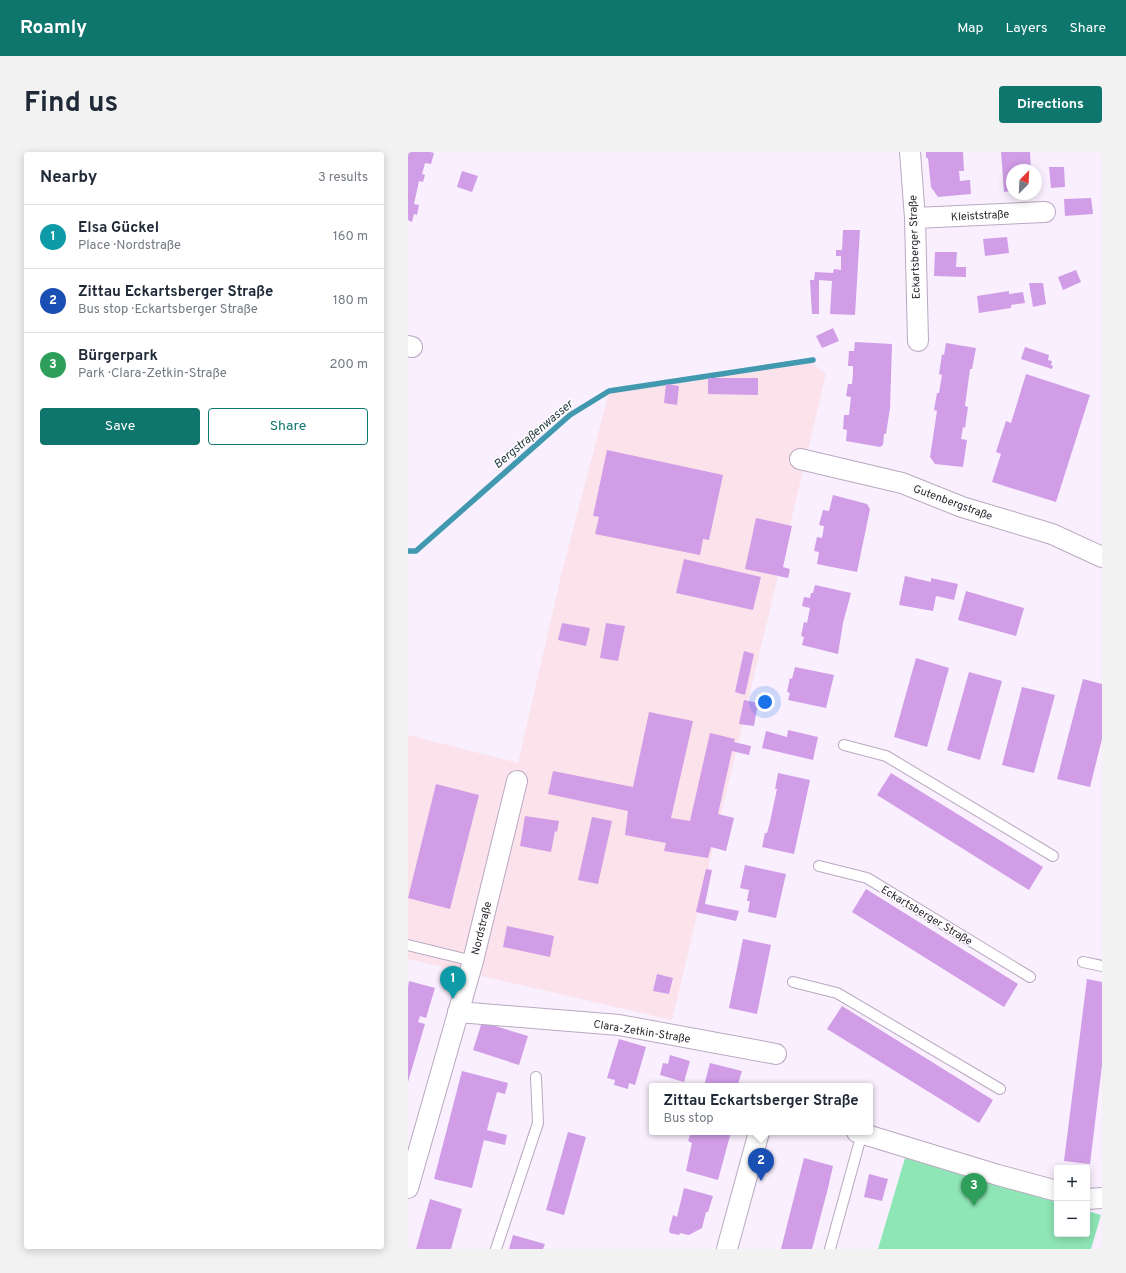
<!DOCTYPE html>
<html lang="en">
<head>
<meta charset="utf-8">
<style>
  body { margin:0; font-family:Overpass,sans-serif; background:#f2f2f3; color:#1f2937 }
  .controls { position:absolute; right:12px; bottom:12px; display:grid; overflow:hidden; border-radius:4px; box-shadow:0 2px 10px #0003 }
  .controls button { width:36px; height:36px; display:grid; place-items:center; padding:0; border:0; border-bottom:1px solid #e0e1e3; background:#fff; color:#1f2937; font:20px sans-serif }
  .compass { position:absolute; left:598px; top:12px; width:36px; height:36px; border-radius:50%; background:#fff; box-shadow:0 2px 10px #0003; rotate:24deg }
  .you { position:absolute; left:357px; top:550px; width:14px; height:14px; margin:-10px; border:3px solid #fff; border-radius:50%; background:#1a73e8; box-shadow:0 0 0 6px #1a73e833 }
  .badge { display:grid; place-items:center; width:26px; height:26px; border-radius:50%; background:#0f766e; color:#fff; font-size:13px; font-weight:700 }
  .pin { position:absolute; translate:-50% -33px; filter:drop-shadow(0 1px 2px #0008) }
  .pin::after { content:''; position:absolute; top:21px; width:14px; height:12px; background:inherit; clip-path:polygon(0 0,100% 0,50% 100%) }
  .popup { position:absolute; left:241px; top:931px; width:224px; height:52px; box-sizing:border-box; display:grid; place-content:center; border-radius:4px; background:#fff; filter:drop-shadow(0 1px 3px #0005); font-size:13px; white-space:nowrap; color:#747a83 }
  .popup b { font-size:15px; color:#1f2937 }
  .popup::after { content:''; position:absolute; left:50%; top:100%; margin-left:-8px; border:8px solid transparent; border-top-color:#fff }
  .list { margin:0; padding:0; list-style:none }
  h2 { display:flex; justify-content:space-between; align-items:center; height:52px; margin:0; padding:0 16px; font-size:17px }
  h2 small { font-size:13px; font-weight:400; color:#747a83 }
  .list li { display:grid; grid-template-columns:26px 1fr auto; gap:12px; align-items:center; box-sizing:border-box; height:64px; padding:0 16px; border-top:1px solid #e0e1e3 }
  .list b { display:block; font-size:15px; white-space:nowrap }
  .list p { margin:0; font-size:13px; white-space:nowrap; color:#747a83 }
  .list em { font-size:13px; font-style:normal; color:#747a83 }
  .actions { display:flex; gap:8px; padding:12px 16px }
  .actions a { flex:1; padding:9px 0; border:1px solid #0f766e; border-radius:4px; text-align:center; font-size:14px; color:#0f766e }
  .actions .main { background:#0f766e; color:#fff }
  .map { position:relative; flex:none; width:694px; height:1097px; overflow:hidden; border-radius:4px }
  header { display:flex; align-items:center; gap:24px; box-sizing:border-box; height:56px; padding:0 20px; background:#0f766e; color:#fff }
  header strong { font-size:19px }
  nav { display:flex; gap:22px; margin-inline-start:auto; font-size:14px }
  .intro { display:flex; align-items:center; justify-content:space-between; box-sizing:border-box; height:96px; padding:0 24px }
  h1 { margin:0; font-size:28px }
  .button { padding:10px 18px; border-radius:4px; background:#0f766e; color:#fff; font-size:14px; font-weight:700 }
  main { display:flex; gap:24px; padding:0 24px }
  aside { flex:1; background:#fff; border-radius:4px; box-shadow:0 2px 10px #0003 }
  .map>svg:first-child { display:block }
  .commercial { fill:#fbe2eb }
  .green { fill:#8ee6b6 }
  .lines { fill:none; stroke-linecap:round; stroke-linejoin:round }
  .stream { stroke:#4199af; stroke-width:5.5 }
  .building { fill:#d19de7 }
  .lane-casing { stroke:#baa9c1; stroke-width:12 }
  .street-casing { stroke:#baa9c1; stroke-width:22 }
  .lane { stroke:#fff; stroke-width:10 }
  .street { stroke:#fff; stroke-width:20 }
  .labels { text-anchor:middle; stroke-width:3; stroke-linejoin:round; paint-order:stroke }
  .street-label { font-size:11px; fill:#2e2730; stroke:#fff }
  .water-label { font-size:12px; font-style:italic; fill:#1f353b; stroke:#fff }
</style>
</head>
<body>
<header>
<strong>Roamly</strong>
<nav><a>Map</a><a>Layers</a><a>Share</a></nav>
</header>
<div class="intro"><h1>Find us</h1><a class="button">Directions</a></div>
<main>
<aside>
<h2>Nearby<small>3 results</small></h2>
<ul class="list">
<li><span class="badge" style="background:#0f9aa8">1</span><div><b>Elsa Gückel</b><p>Place · Nordstraße</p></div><em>160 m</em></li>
<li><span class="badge" style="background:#1a4fb4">2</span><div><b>Zittau Eckartsberger Straße</b><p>Bus stop · Eckartsberger Straße</p></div><em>180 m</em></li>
<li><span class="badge" style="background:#2e9e5b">3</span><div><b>Bürgerpark</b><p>Park · Clara-Zetkin-Straße</p></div><em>200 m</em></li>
</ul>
<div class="actions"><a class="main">Save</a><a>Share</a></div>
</aside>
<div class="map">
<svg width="694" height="1097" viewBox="0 0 694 1097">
  <rect width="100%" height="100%" fill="#f9effe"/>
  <path class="commercial" d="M403,210l15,12 -154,646 -264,-61v-224l110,28 44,-191 47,-180z"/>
  <path class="green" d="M497,1006l152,44v32h30v-23l14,4 -10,34h-213z"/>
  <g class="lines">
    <path class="stream" d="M0,399h8l154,-136 39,-24 204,-31"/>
  </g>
  <g class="building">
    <path d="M0,0h22l4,1 -3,11 -6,-1 -3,11 3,1 -2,7 -4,-1 -5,23 5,1 -2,10 -3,-1 -2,8 -4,-2z"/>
    <path d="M518,0h37l1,19h-5l1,10 10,-1 1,14 -33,3 -7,-10 -3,-29h-2z"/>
    <path d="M593,0h29l1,18h-19v21l-8,1z"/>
    <path d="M641,15h15l1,20 -14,1z"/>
    <path d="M54,19l16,5 -6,16 -15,-5z"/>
    <path d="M683,46l2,16 -28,2 -1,-17z"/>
    <path d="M435,78h17l-5,85 -25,-1 2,-33 -13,-1v34h-7l-2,-34h4l1,-8 18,1 1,-4 7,1v-14h-5v-6h6z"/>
    <path d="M599,85l2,16 -24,3 -2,-17z"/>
    <path d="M527,100h22l-1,15h10v10l-32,-1z"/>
    <path d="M668,118l5,12 -18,8 -5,-13z"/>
    <path d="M621,131h14l3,21 -13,3z"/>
    <path d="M601,139v3l14,-2 2,11 -14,2v3l-32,5 -2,-17z"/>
    <path d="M425,176l6,13 -17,7 -6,-12z"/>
    <path d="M447,190l37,2 -2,64 -4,26h-2l-1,11 -3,2 -34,-6 1,-11 -4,-1 1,-14h5l2,-18 -5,-1 2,-12h4l1,-11v-7h-5l1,-15h5z"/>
    <path d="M538,191l30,5 -4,21h-2l-5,37 3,1 -3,21 -2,-1 -2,12 6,1 -4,27 -28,-3 -5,-7 7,-46 -3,-1 3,-17h2l3,-18 -3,-1 3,-20 2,1z"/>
    <path d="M617,195l24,8 -1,5 4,1 -1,4 2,1 -1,3 -31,-10z"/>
    <path d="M618,222l64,21 -34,107 -64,-20 9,-28 -5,-2 10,-31 5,2z"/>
    <path d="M300,226h50v17l-50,-1z"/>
    <path d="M258,232l13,2 -2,19 -13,-2z"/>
    <path d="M199,298l116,25 -14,65 -6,-1 -3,16 -105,-21 4,-17 -6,-1z"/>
    <path d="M425,343l34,9 3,5 -13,63 -40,-8 2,-12 -5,-1 3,-14 5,1 2,-12 -5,-1 4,-15 6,1z"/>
    <path d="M348,366l36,8 -9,41 7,2 -2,9 -43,-9z"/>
    <path d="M276,407l77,18 -8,33 -77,-17z"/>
    <path d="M497,424l26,6v-4l27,6 -4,16 -18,-4 -3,15 -34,-6z"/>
    <path d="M407,433l36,8 -8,30 -5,31 -36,-9 2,-8 -3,-1 3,-14 3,1 3,-15 -8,-2 2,-9 6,1 1,-5h2z"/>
    <path d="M558,439l58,17 -8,28 -58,-16z"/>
    <path d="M154,471l28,5 -4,18 -28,-6z"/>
    <path d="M198,471l19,3 -7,35 -18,-3z"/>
    <path d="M336,499l10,3 -9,41 -10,-3z"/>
    <path d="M508,506l33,10 -22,79 -33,-10z"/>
    <path d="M387,515l39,8 -8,33 -38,-8 2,-7 -3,-1 3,-14 2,1z"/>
    <path d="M561,520l33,9 -22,79 -33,-10z"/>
    <path d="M675,527l19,5v55l-12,48 -33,-8z"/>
    <path d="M614,535l33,8 -21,78 -32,-8z"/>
    <path d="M336,548l14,3 -4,23 -15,-2z"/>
    <path d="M241,560l44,9 -22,97 19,3 20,-88 25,6 -1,3 17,4 -2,9 -17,-4 -14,63 16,4 -8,33 -15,-4 -3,11 -44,-7 2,-8 -41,-8 3,-24 -80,-17 5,-23 80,16z"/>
    <path d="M380,578l30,7 -5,23 -51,-12 4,-17 21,6z"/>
    <path d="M370,621l32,7 -16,74 -32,-7 3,-14h2l3,-11 7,-33h-2z"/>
    <path d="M483,621l152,94 -14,23 -152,-95z"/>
    <path d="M28,632l43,11 -29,114 -42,-11z"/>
    <path d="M117,664l34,5 -2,11 -2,-1 -4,21 -31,-6z"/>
    <path d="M184,665l20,4 -14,63 -20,-4z"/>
    <path d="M337,713l41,9 -10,44 -28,-6 2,-11h-3l2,-11 -9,-2z"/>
    <path d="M298,717l6,1 -7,34 34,7 -3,10 -40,-9z"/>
    <path d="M458,737l152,95 -14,23 -152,-95z"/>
    <path d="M99,774l47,10 -4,21 -47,-10z"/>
    <path d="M335,787l28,6 -14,69 -28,-6z"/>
    <path d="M249,822l16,4 -4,16 -16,-3z"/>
    <path d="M679,827l15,3v83l-12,99 -26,-3z"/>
    <path d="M1,829l26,7 -9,30 -6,-2 -2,6 7,2 -17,58v-95z"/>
    <path d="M434,854l151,94 -14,23 -152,-94z"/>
    <path d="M74,870l46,14 -9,29 -46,-15z"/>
    <path d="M211,887l27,8 -11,38 -6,-2 -1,6 -14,-4 1,-5 -8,-2z"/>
    <path d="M262,903l20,6 -6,21 -24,-7 3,-12 5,1z"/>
    <path d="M302,911l32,8 -4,13h3l-1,2h-36z"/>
    <path d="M54,919l46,12 -3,11 -8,-2 -10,38 20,5 -2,10 -21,-5 -12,48 -38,-9z"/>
    <path d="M160,980l18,5 -22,78 -18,-5z"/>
    <path d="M283,980h40l-13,48 -32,-9 6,-28 -4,-2z"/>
    <path d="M396,1006l29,8 -5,22 -16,61h-31z"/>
    <path d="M461,1022l19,5 -6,22 -18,-4z"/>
    <path d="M276,1036l29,8 -5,16h-2l-4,16 -13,7 -9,-2 -1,2 -9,-2 -1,-3 4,-15 4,2z"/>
    <path d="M22,1047l32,10 -11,40h-35z"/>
    <path d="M105,1083l32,9 -2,5h-34z"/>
  </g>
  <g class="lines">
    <defs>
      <g id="lane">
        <path d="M436,593l42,11 167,100"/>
        <path d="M411,714l48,12 163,99"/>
        <path d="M0,793l65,16"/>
        <path d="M675,810l19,4"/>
        <path d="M385,830l44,11 163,96"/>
        <path d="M88,1097l42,-126 -2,-46"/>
        <path d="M422,1097l32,-116"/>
      </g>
      <g id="street">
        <path d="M502,0l5,66 3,123"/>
        <path d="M507,66l130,-6"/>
        <path d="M0,194l4,1"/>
        <path d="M392,307l102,24 60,24 90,27 50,23"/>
        <path d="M50,860l161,13 157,29"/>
        <path d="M449,980l141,43 59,16"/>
        <path d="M0,1036l65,-227 44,-180"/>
        <path d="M679,1047l15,-1"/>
        <path d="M319,1097l32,-117"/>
      </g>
    </defs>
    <use href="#lane" class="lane-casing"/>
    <use href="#street" class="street-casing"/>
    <use href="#lane" class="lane"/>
    <use href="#street" class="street"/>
  </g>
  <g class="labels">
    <g class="street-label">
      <text transform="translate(572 63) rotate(-3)" y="4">Kleiststraße</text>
      <text transform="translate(506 95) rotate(-92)" y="4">Eckartsberger Straße</text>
      <text transform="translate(545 350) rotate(20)" y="4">Gutenbergstraße</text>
      <text transform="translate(519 763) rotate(31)" y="4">Eckartsberger Straße</text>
      <text transform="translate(73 776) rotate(-76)" y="4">Nordstraße</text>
      <text transform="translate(234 879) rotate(9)" y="4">Clara-Zetkin-Straße</text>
    </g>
    <g class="water-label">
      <text transform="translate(125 282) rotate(-40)" y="4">Bergstraßenwasser</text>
    </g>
  </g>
</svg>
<div class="controls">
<button>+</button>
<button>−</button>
</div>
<svg class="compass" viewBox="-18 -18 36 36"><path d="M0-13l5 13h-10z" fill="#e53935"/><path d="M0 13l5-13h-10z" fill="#747a83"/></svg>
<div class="you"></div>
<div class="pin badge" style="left:45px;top:847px;background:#0f9aa8">1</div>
<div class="pin badge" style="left:353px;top:1029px;background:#1a4fb4">2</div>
<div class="popup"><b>Zittau Eckartsberger Straße</b>Bus stop</div>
<div class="pin badge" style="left:566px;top:1054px;background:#2e9e5b">3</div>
</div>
</main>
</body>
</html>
